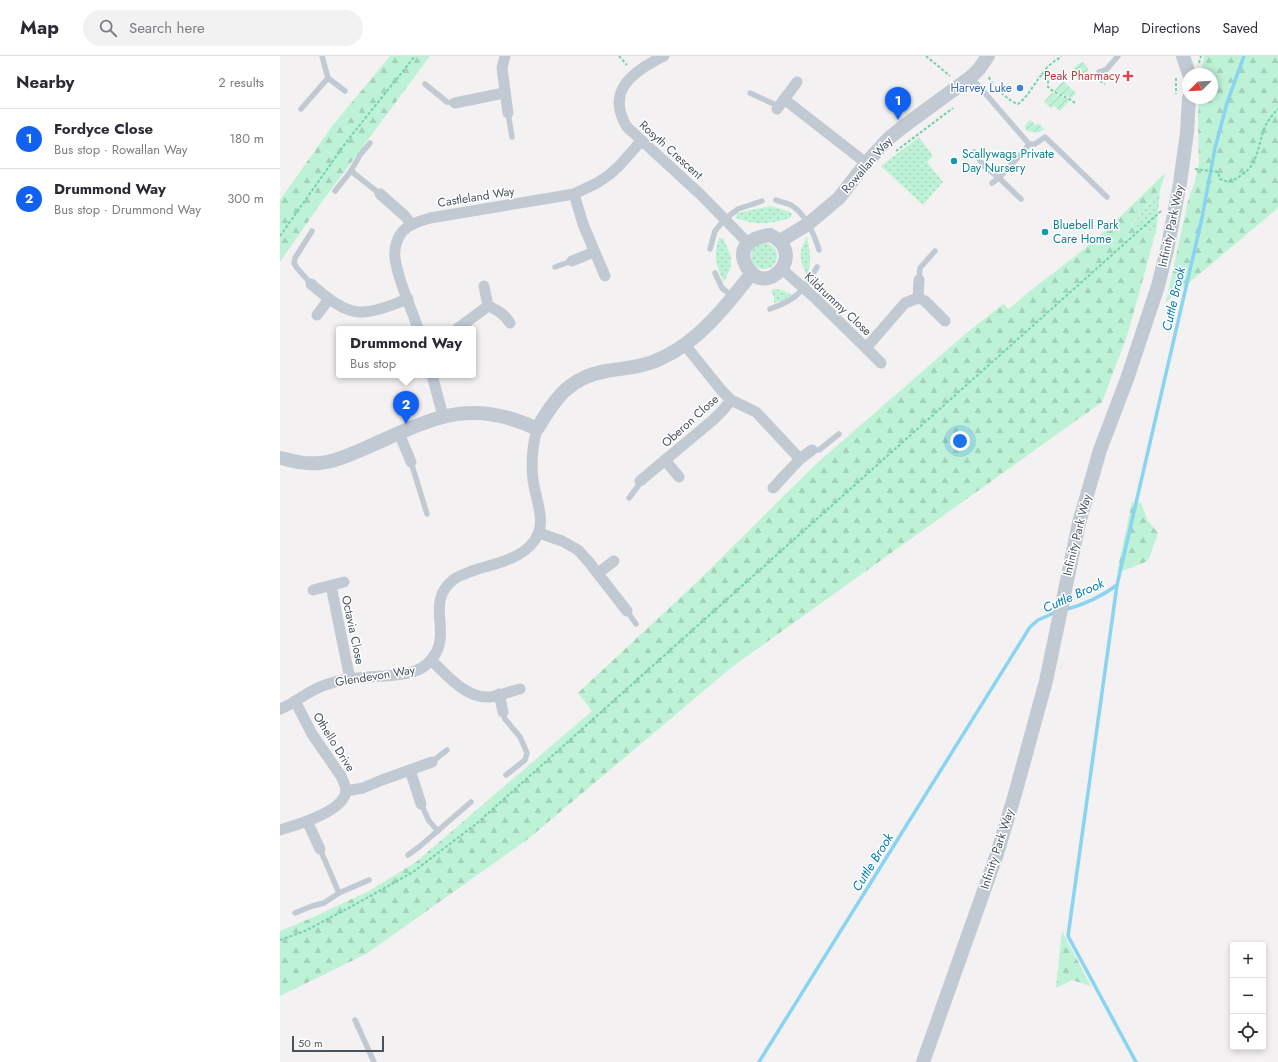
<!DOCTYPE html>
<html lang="en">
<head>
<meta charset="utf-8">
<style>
  body { margin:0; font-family:Jost,sans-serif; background:#f2f2f3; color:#2b2b33 }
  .controls { position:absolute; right:12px; bottom:12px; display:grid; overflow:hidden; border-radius:4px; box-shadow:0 2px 6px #0003 }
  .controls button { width:36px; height:36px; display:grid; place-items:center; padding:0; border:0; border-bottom:1px solid #e1e1e2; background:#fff; color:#2b2b33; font:20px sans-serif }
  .compass { position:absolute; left:902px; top:12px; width:36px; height:36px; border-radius:50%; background:#fff; box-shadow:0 2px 6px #0003; rotate:246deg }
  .scale { position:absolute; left:12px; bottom:10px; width:92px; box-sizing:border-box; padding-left:4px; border:2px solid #485360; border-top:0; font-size:11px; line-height:14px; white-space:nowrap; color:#485360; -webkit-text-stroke:3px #fff; paint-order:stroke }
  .you { position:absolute; left:680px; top:385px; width:14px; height:14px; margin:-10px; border:3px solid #fff; border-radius:50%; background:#1a73e8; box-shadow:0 0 0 6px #1a73e833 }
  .badge { display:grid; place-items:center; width:26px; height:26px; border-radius:50%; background:#1061ef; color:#fff; font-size:13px; font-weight:700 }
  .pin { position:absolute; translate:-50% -33px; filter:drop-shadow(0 1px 2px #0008) }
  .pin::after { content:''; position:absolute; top:21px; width:14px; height:12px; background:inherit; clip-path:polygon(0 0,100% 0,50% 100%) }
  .popup { position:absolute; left:56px; top:270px; width:140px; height:52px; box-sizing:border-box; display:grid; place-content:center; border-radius:4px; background:#fff; filter:drop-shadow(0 1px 3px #0005); font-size:13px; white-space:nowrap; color:#7c7c81 }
  .popup b { font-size:15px; color:#2b2b33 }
  .popup::after { content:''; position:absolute; left:50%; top:100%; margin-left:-8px; border:8px solid transparent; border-top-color:#fff }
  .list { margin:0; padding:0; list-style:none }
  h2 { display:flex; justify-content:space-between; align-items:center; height:52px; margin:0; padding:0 16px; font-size:17px }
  h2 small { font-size:13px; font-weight:400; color:#7c7c81 }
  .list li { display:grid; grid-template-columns:26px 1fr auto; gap:12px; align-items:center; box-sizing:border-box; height:60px; padding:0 16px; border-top:1px solid #e1e1e2 }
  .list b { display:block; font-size:15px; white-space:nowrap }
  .list p { margin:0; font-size:13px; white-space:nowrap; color:#7c7c81 }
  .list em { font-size:13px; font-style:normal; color:#7c7c81 }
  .icon { flex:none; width:22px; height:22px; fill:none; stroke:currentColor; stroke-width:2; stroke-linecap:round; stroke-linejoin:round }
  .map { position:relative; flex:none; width:998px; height:1006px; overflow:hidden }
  header { display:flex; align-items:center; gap:24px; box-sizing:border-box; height:56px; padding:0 20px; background:#fff; border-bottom:1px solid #e1e1e2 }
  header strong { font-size:19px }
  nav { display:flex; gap:22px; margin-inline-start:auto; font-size:14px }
  .search { width:280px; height:36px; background:#f2f2f3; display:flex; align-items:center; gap:10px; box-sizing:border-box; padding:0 14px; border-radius:22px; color:#7c7c81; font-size:15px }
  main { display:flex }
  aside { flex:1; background:#fff }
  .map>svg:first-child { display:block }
  .grass { fill:url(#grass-dots) }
  .forest { fill:url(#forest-firs) }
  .garden { fill:url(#garden-furrows) }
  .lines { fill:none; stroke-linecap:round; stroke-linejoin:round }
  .stream { stroke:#89d4f1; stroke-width:3.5 }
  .path { stroke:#74d2ab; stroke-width:2; stroke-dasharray:3 2; stroke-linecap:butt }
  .service { stroke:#c1cad3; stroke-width:5.5 }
  .minor { stroke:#c1cad3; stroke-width:11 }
  .tertiary { stroke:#c1cad3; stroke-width:14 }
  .health-dot { fill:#e0444e; stroke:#fff; stroke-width:1.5 }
  .shop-dot { fill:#3f7fe0; stroke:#fff; stroke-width:1.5 }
  .culture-dot { fill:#0f9aa8; stroke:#fff; stroke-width:1.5 }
  .labels { text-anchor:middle; stroke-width:3; stroke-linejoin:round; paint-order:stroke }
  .health-label { font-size:12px; fill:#be3a42; stroke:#fff; text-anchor:end }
  .shop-label { font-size:12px; fill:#366cbe; stroke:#fff; text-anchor:end }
  .street-label { font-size:12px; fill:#485360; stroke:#fff }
  .culture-label { font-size:12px; fill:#0d838f; stroke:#fff; text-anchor:start }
  .water-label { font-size:13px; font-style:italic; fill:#067ead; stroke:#fff }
</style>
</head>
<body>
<header>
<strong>Map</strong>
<div class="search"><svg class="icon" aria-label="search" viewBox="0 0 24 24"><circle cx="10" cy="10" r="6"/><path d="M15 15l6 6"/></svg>Search here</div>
<nav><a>Map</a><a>Directions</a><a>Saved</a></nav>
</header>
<main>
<aside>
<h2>Nearby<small>2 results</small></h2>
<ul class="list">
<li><span class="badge">1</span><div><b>Fordyce Close</b><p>Bus stop · Rowallan Way</p></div><em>180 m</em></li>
<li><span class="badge">2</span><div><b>Drummond Way</b><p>Bus stop · Drummond Way</p></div><em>300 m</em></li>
</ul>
</aside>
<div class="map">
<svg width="998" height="1006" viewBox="0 0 998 1006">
  <defs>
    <pattern id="grass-dots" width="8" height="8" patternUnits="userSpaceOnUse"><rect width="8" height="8" fill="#bef2d6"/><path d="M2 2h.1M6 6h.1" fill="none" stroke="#a5d1ba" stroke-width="1.8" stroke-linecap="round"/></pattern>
    <pattern id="forest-firs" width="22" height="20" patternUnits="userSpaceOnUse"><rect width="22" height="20" fill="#bef2d6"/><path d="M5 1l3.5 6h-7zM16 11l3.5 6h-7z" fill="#a5d1ba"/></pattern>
    <pattern id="garden-furrows" width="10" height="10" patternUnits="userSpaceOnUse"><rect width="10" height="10" fill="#bef2d6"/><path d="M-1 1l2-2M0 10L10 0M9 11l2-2" fill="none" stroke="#a5d1ba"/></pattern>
  </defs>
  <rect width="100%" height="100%" fill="#f3f1f1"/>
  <g class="grass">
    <path d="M639,81l14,19 -6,6 16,20 -20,23 -42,-39z"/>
    <path d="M880,134l-4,44 -25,-8z"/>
    <path d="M491,150l16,5 5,3 -1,3c-9,5 -32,8 -42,5 -5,-1 -9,-3 -13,-4l1,-5z"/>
    <path d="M527,181c3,15 5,24 0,39 -7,-16 -10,-23 0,-39z"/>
    <path d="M439,182h4c9,20 12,23 1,44 -8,-16 -11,-26 -5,-44z"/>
    <circle cx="484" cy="200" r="13"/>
    <path d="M495,233l7,1 10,5 -10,6 -8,2v-6l-3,-7z"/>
  </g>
  <g class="forest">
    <path d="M110,0h40l-109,147 -41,59v-62l53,-75z"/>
    <path d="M924,0h74v152l-112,94 22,-101 7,-20 4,-18 -1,-46 1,-19h13v-24h-11z"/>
    <path d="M885,117l-5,17 -29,35 24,9 -13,49 -15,53 -25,66 -370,265 -204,172 -162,115 -86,42v-65l29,-12 60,-28 47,-29 176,-151 -14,-18 123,-115 115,-114 147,-128 40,-32 6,5c23,-21 49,-39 74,-59 29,-24 55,-51 82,-77z"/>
    <path d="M852,446l9,1 7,18 10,12 -10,28 -20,8 -11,3z"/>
    <path d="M782,875l29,55 -19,-6 -16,8z"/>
  </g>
  <g class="garden">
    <path d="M802,6c7,3 8,12 4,18l-13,-11 4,-4z"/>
    <path d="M783,25l13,12 -4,5 -18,-7z"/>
    <path d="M772,37l18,7 -10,11 -6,-5 -3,2 -7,-6z"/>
    <path d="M750,64l6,5 2,-2 6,6c-5,5 -11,4 -18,1l-1,-3 1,-3z"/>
  </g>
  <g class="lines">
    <g class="stream">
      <path d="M837,529l-49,351 68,126"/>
      <path d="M784,554c19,-5 37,-13 53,-25l85,-367 13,-70 12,-45 17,-47"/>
      <path d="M479,1006l271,-435 8,-7 18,-8"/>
    </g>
    <g class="path">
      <path d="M339,0l8,9"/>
      <path d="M646,0l24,20"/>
      <path d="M919,7l2,-7"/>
      <path d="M762,17l6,6v8c8,8 19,9 27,16"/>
      <path d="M709,21c2,8 21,25 29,27 11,-8 16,-21 25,-31 2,-3 5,-7 8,-9 4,-4 7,-4 10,-8"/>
      <path d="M896,22v16"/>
      <path d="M820,25l5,3"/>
      <path d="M616,95l57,-43"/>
      <path d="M915,113l23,3 2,7c3,1 6,3 9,2 8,-1 21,-11 24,-18 6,-11 7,-25 12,-36 3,-7 8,-13 13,-18"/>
      <path d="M0,180l67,-95 68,-85"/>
      <path d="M0,884l25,-9 51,-27 57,-32 63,-48 685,-613"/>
    </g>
    <g class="service">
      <path d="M42,0l6,22 17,13"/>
      <path d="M819,16l7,-2 12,-14"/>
      <path d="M691,21l58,67h6l10,-7 62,60"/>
      <path d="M145,28l22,18 8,1"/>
      <path d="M470,37l28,13"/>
      <path d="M21,53l27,-31"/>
      <path d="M228,57l4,24"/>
      <path d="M694,96l10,14 15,12 -7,5"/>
      <path d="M71,115l29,23"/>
      <path d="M55,135l16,-20 9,-16 10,-12"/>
      <path d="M741,143l-22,-21 25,-27 5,-7"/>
      <path d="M496,144c4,2 10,3 15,5 15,9 23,29 28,45"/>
      <path d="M430,193l5,-18 9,-11 14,-11 24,-8"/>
      <path d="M275,211l17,-6"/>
      <path d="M435,217l7,15 10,8"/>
      <path d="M639,224l1,-12 15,-17"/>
      <path d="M31,228l-14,-16 -3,-5 1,-5 17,-27"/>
      <path d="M490,253c26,-9 34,-18 47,-42"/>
      <path d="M532,394h7l20,-16"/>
      <path d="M131,406l16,52"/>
      <path d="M349,442l9,-12 2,-5"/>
      <path d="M347,555l9,13"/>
      <path d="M223,656l2,7 15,18 7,16 -2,7 -19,15"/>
      <path d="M152,706l15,-12"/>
      <path d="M141,748l8,17 9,10"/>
      <path d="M40,793l19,44"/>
      <path d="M128,799l11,-8 52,-45"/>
      <path d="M15,857l17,-7 12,-3 15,-10 30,-13"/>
      <path d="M75,964l19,42"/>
    </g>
    <g class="minor">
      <path d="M225,0l-3,12 6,45"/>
      <path d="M384,0c-31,15 -59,35 -37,71l74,68 47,48"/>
      <path d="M504,43l82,64"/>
      <path d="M175,47l49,-10"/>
      <path d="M497,53l20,-27"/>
      <path d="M100,138l25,22 6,8"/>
      <path d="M294,138l9,30 22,52"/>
      <path d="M292,205l22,-9"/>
      <path d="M502,213l34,30 50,49 39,-45 13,-5 7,3 20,20"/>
      <path d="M31,228c13,11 30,27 48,28 16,1 34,-8 49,-13"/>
      <path d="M204,230l4,20"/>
      <path d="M638,242l1,-18"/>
      <path d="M37,259l12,-16"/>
      <path d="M138,273c-7,-23 -20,-47 -23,-71 -1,-9 2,-19 7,-26 7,-8 18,-11 28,-14l144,-24 23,-11 12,-8 11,-10 21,-24"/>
      <path d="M177,273l31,-23c10,4 16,8 22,17"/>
      <path d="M405,289l37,46 9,9 25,12 44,47"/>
      <path d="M586,292l15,15"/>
      <path d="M152,319l11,41"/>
      <path d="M119,377l12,29"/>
      <path d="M385,404l14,17"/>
      <path d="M360,425l73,-61 10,-10 8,-10"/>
      <path d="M493,432l27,-29 12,-9"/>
      <path d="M259,477l23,8 16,9 10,11 39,50"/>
      <path d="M318,517l16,-12"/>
      <path d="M51,530l19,93"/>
      <path d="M33,534l31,-8"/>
      <path d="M151,604c16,15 35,39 59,37 10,-1 21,-6 30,-8"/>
      <path d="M219,638l4,18"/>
      <path d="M0,653c16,-6 29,-19 45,-24 20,-7 40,-8 60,-9 10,-1 21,-1 30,-5 10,-3 17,-11 22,-20 11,-24 -10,-50 16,-71 6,-5 14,-7 22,-10 22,-7 53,-12 63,-36 7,-15 -3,-38 -5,-54 -2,-18 -1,-33 4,-51"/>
      <path d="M130,714l11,34"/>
      <path d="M66,735l17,-3 19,-8 50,-18"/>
      <path d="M27,765l13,28"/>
      <path d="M0,774c16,-5 64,-18 66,-39 0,-5 -3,-10 -5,-15l-29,-42 -17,-33"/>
    </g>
    <g class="tertiary">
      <path d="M903,0l6,18"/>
      <path d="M490,179c39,18 -4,65 -23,32 -12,-20 6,-30 23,-32z"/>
      <path d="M500,185l28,-17 31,-26 27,-35 23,-25 15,-12 67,-49 8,-8 9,-13"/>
      <path d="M0,402c6,1 12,3 18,4 29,6 56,-9 81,-20 59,-27 96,-43 158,-13 18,-30 31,-51 69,-58 19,-3 38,-4 56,-13 37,-17 65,-53 90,-85"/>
      <path d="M643,1006l74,-208 18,-60 31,-113 33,-158 21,-73 27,-71 31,-93 9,-36 13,-67 7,-51 2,-34"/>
    </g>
  </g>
  <path class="health-dot" d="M846 14h4v4h4v4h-4v4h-4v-4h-4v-4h4z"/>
  <circle class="shop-dot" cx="740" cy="32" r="4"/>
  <g class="culture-dot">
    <circle cx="674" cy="105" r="4"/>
    <circle cx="765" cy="176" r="4"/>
  </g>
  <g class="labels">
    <g class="health-label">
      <text x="840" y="24">Peak Pharmacy</text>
    </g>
    <g class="shop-label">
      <text x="732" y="36">Harvey Luke</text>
    </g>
    <g class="street-label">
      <text transform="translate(391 94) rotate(42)" y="4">Rosyth Crescent</text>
      <text transform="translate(587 109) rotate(-49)" y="4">Rowallan Way</text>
      <text transform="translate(196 141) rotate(-9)" y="4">Castleland Way</text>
      <text transform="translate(891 170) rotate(-78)" y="4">Infinity Park Way</text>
      <text transform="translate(558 248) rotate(43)" y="4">Kildrummy Close</text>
      <text transform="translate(410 365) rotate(-42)" y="4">Oberon Close</text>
      <text transform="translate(797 479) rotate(-76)" y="4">Infinity Park Way</text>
      <text transform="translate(73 574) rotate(78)" y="4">Octavia Close</text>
      <text transform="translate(95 620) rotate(-9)" y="4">Glendevon Way</text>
      <text transform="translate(54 686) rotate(58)" y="4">Othello Drive</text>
      <text transform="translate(717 793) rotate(-72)" y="4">Infinity Park Way</text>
    </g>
    <g class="culture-label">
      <text x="682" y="102">Scallywags Private<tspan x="682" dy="14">Day Nursery</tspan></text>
      <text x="773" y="173">Bluebell Park<tspan x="773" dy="14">Care Home</tspan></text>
    </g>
    <g class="water-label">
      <text transform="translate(893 243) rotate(-77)" y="5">Cuttle Brook</text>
      <text transform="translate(793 539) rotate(-24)" y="5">Cuttle Brook</text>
      <text transform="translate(592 806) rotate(-58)" y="5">Cuttle Brook</text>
    </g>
  </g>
</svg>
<div class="controls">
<button>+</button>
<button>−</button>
<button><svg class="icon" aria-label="locate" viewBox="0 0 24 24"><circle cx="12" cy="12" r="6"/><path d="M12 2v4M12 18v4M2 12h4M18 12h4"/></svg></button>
</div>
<svg class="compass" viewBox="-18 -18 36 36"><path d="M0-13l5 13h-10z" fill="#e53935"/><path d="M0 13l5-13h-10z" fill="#7c7c81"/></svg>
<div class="scale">50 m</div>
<div class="you"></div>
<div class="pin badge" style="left:618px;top:64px">1</div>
<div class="pin badge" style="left:126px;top:368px">2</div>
<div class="popup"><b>Drummond Way</b>Bus stop</div>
</div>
</main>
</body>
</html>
